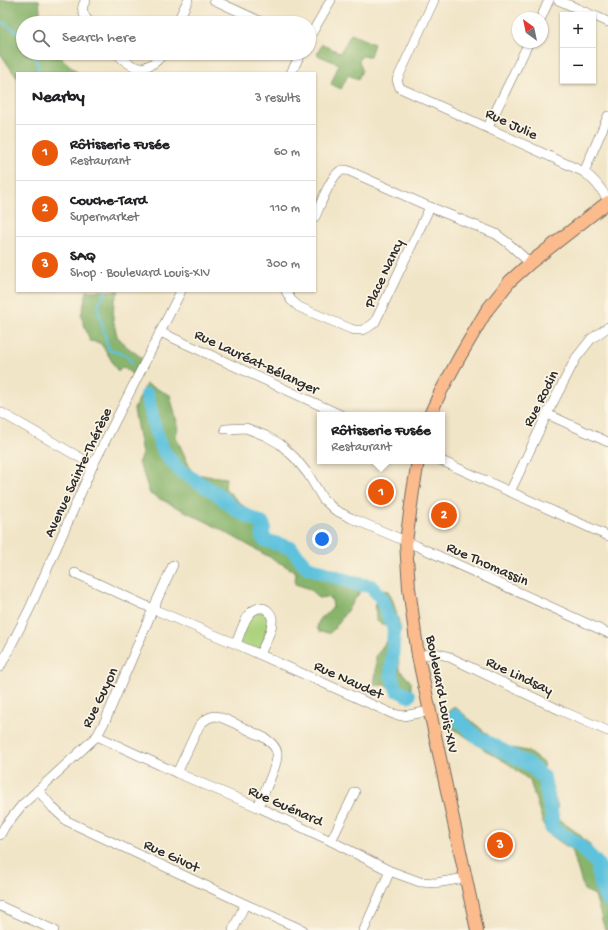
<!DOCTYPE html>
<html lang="en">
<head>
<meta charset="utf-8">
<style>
  body { margin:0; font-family:"Gochi Hand",sans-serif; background:#f2f2f2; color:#202124 }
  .controls { position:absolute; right:12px; top:12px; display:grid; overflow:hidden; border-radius:0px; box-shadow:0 1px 3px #0004 }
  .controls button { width:36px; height:36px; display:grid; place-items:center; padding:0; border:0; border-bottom:1px solid #e0e0e0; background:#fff; color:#202124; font:20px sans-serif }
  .compass { position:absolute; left:512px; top:12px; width:36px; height:36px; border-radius:50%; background:#fff; box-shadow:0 1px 3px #0004; rotate:327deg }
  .you { position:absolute; left:322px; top:539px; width:14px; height:14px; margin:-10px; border:3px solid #fff; border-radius:50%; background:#1a73e8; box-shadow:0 0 0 6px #1a73e833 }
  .badge { display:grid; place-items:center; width:26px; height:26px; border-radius:50%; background:#ea580c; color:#fff; font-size:13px; font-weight:700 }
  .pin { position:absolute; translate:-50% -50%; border:2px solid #fff; box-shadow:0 1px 4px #0006 }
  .popup { position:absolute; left:317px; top:412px; width:128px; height:52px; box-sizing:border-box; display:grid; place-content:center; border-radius:0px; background:#fff; filter:drop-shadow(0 1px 3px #0005); font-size:13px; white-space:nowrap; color:#757577 }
  .popup b { font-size:15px; color:#202124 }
  .popup::after { content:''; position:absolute; left:50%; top:100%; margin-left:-8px; border:8px solid transparent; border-top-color:#fff }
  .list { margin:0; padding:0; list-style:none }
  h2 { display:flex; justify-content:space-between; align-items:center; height:52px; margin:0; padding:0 16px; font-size:17px }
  h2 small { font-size:13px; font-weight:400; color:#757577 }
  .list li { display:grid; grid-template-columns:26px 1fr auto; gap:12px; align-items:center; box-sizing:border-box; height:56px; padding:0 16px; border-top:1px solid #e0e0e0 }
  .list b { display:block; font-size:15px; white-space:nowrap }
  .list p { margin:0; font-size:13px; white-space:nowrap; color:#757577 }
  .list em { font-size:13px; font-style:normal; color:#757577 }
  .icon { flex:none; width:22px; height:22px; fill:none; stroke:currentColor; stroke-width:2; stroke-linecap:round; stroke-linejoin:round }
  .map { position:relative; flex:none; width:608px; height:930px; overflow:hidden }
  .search { position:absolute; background:#fff; box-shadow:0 1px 3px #0004; left:16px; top:16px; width:300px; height:44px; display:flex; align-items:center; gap:10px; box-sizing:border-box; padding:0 14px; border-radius:22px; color:#757577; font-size:15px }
  .panel { position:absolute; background:#fff; box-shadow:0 1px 3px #0004; left:16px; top:72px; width:300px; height:220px; border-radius:0px }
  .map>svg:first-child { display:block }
  .green { fill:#abd27c; stroke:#6b7e54 }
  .forest { fill:#88b46c; stroke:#5a704c }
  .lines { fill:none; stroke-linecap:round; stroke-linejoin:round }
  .stream { stroke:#5fc2dd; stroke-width:2.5 }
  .river { stroke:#5fc2dd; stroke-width:14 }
  .minor-casing { stroke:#706c62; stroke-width:10 }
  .major-casing { stroke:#706c62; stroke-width:14 }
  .minor { stroke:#fff; stroke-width:9 }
  .major { stroke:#fbbb8d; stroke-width:12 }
  .labels { text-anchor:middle; stroke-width:3.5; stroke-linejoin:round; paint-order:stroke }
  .street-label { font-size:15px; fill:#2b2b2b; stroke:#fcf5e5 }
</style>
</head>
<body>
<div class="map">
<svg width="608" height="930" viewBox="0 0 608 930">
  <rect width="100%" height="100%" fill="#fcf5e5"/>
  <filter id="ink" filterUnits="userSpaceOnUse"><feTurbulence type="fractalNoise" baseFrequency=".025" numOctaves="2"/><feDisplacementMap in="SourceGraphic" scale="8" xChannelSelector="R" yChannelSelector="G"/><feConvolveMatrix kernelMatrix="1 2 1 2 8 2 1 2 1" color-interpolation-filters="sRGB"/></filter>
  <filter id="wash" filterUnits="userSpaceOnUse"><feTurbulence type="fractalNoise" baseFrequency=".012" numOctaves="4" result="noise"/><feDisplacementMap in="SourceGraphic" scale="16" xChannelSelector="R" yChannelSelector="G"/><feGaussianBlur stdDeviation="0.9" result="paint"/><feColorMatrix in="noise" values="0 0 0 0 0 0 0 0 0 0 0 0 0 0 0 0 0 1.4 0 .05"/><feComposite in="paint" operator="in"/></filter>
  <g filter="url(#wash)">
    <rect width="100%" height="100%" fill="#f1e5c7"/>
    <path class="green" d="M252,611l19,3 -11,40 -24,-10z"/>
    <g class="forest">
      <path d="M0,0h39l2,23h-18v30h33l22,20h-61v5l-17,-25z"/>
      <path d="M351,34l23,10 -4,12h-9l-2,5 3,9 -4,9 -10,-4 -7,14 -10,-5 8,-20 -22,-9 5,-11 18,9z"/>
      <path d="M87,291h32l-5,11 -1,17 4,17 9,10 16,12 -9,17 -10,-8 -5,5 -12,-21 -6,-8 -10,-2 -9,-25z"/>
      <path d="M146,384l24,11 8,31 -2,11 17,37 33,4 -1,10 15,15 23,19 9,18 21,5 21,20 43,19 5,5 -28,40 -4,4 -11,-1 -2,-5 3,-9 8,-5 5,-6 -1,-7 -5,-3 -9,1c-6,-9 -13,-11 -23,-14l1,-12 -87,-49 -59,-29 -8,-24 -4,-7 4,-9 -8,-45 8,-16z"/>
      <path d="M375,589l13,2 5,10 8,29 -13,-3 -3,-2 -9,-4z"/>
      <path d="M387,640h11l1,29 12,13v18l-10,-2 -15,-13h-12l2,-13v-16z"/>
      <path d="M454,706l47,40 26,5 16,12 1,7 13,34 1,15 21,15 10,10 4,8 15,15v63h-3l-10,-35 -11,-5 -12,-40 -26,-18 -16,-51 -21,-17 -24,-14 -17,-12 -22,-14 -3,-7z"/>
    </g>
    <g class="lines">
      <g class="stream">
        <path d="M0,21l21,13 2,3"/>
        <path d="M34,53l6,20"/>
        <path d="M106,291l-7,12 -1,6 11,41 17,5 6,8"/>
      </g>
      <g class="river">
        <path d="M147,395l8,34 9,23 16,19 36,22 20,17 27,14 1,3 -2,10 3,3 26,8 16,19 50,17 14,2 10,12 13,31 -3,46 6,15 12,6"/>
        <path d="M455,716l22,21 53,28 14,13 8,39 -1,10 28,18 19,19c0,13 2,26 10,37"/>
      </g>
    </g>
  </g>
  <g filter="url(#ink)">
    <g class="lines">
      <defs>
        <g id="minor">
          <path d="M86,0c-7,9 -2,16 4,23"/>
          <path d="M214,0l50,23"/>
          <path d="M434,0l-37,80 3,8 184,84c11,8 17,16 24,28"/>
          <path d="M558,0l34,15"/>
          <path d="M593,15l15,7"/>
          <path d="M541,18l8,-18"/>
          <path d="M177,23l11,-23"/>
          <path d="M309,38l22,-38"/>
          <path d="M116,53c6,6 15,14 24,15 4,0 8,-2 12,-4 5,-2 8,-6 11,-11"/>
          <path d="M291,73l10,-20"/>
          <path d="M488,127l41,-85"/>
          <path d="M584,172l24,-56"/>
          <path d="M315,217c5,-11 15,-40 25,-46 2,-1 5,-1 7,-1l83,37 66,27 12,9 22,20"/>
          <path d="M286,291l5,9 8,7 52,22c11,3 16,0 24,-7l55,-115"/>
          <path d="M160,332l181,83"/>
          <path d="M0,412l93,53"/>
          <path d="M547,414l61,28"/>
          <path d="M225,429l21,-1 20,8 14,8 15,14 13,16 15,25 12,11 16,8 66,28 191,87"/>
          <path d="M442,461l166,75"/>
          <path d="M510,492l37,-78 29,-56 15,-19 17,-12"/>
          <path d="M75,573l78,36 83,35 157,70 10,2 27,-5"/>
          <path d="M236,644c5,-12 11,-38 26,-36 4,1 3,0 6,3 3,3 5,6 4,11 0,10 -8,23 -12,32"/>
          <path d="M418,656l18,-3 11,3 115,55 46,20"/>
          <path d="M0,667l30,-59 63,-143 88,-174"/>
          <path d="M97,736l80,37 81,34 73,34 59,30 30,11 16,1 29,-5"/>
          <path d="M177,773l22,-47c4,-5 9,-9 16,-10 7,0 41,18 50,22 5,4 11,8 12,15 2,10 -15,43 -19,54"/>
          <path d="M38,790l15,18 14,13 178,83 58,26"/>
          <path d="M0,835l5,-9 17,-21 75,-69 9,-17 47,-110 20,-44"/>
          <path d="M331,841l24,-49"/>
          <path d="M0,906l54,24"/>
          <path d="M233,930l12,-26"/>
          <path d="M364,930l26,-59"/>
        </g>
        <g id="major">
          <path d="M430,415l10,-22 19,-35 28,-48 23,-29 20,-18 78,-61"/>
          <path d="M418,461l-5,30 -7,51 3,46 9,68 59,274"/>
        </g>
      </defs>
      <use href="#minor" class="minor-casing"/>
      <use href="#major" class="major-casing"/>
      <use href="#minor" class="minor"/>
      <use href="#major" class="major"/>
    </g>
  </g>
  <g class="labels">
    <g class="street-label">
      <text transform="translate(512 123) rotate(25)" y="5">Rue Julie</text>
      <text transform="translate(383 273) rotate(-65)" y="5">Place Nancy</text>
      <text transform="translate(257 361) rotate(25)" y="5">Rue Lauréat-Bélanger</text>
      <text transform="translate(540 398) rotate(-63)" y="5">Rue Rodin</text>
      <text transform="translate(77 472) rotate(-65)" y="5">Avenue Sainte-Thérèse</text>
      <text transform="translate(488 563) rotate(24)" y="5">Rue Thomassin</text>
      <text transform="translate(520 675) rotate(25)" y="5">Rue Lindsay</text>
      <text transform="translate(349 679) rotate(24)" y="5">Rue Naudet</text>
      <text transform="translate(443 694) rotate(79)" y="5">Boulevard Louis-XIV</text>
      <text transform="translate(99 697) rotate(-64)" y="5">Rue Guyon</text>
      <text transform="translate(286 805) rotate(24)" y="5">Rue Guénard</text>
      <text transform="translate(172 855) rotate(25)" y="5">Rue Givot</text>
    </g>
  </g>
</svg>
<div class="controls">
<button>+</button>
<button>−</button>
</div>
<svg class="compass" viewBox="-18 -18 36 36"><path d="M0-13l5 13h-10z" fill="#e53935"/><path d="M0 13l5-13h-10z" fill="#757577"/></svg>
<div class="you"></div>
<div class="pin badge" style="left:381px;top:492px">1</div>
<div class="popup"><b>Rôtisserie Fusée</b>Restaurant</div>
<div class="pin badge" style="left:444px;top:515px">2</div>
<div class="pin badge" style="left:500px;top:845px">3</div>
<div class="search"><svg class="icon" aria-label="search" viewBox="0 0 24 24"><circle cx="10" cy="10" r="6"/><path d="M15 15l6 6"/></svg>Search here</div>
<section class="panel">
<h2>Nearby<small>3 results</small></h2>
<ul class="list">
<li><span class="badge">1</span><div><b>Rôtisserie Fusée</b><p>Restaurant</p></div><em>60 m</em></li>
<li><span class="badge">2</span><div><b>Couche-Tard</b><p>Supermarket</p></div><em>110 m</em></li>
<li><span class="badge">3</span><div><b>SAQ</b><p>Shop · Boulevard Louis-XIV</p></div><em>300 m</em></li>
</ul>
</section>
</div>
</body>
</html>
